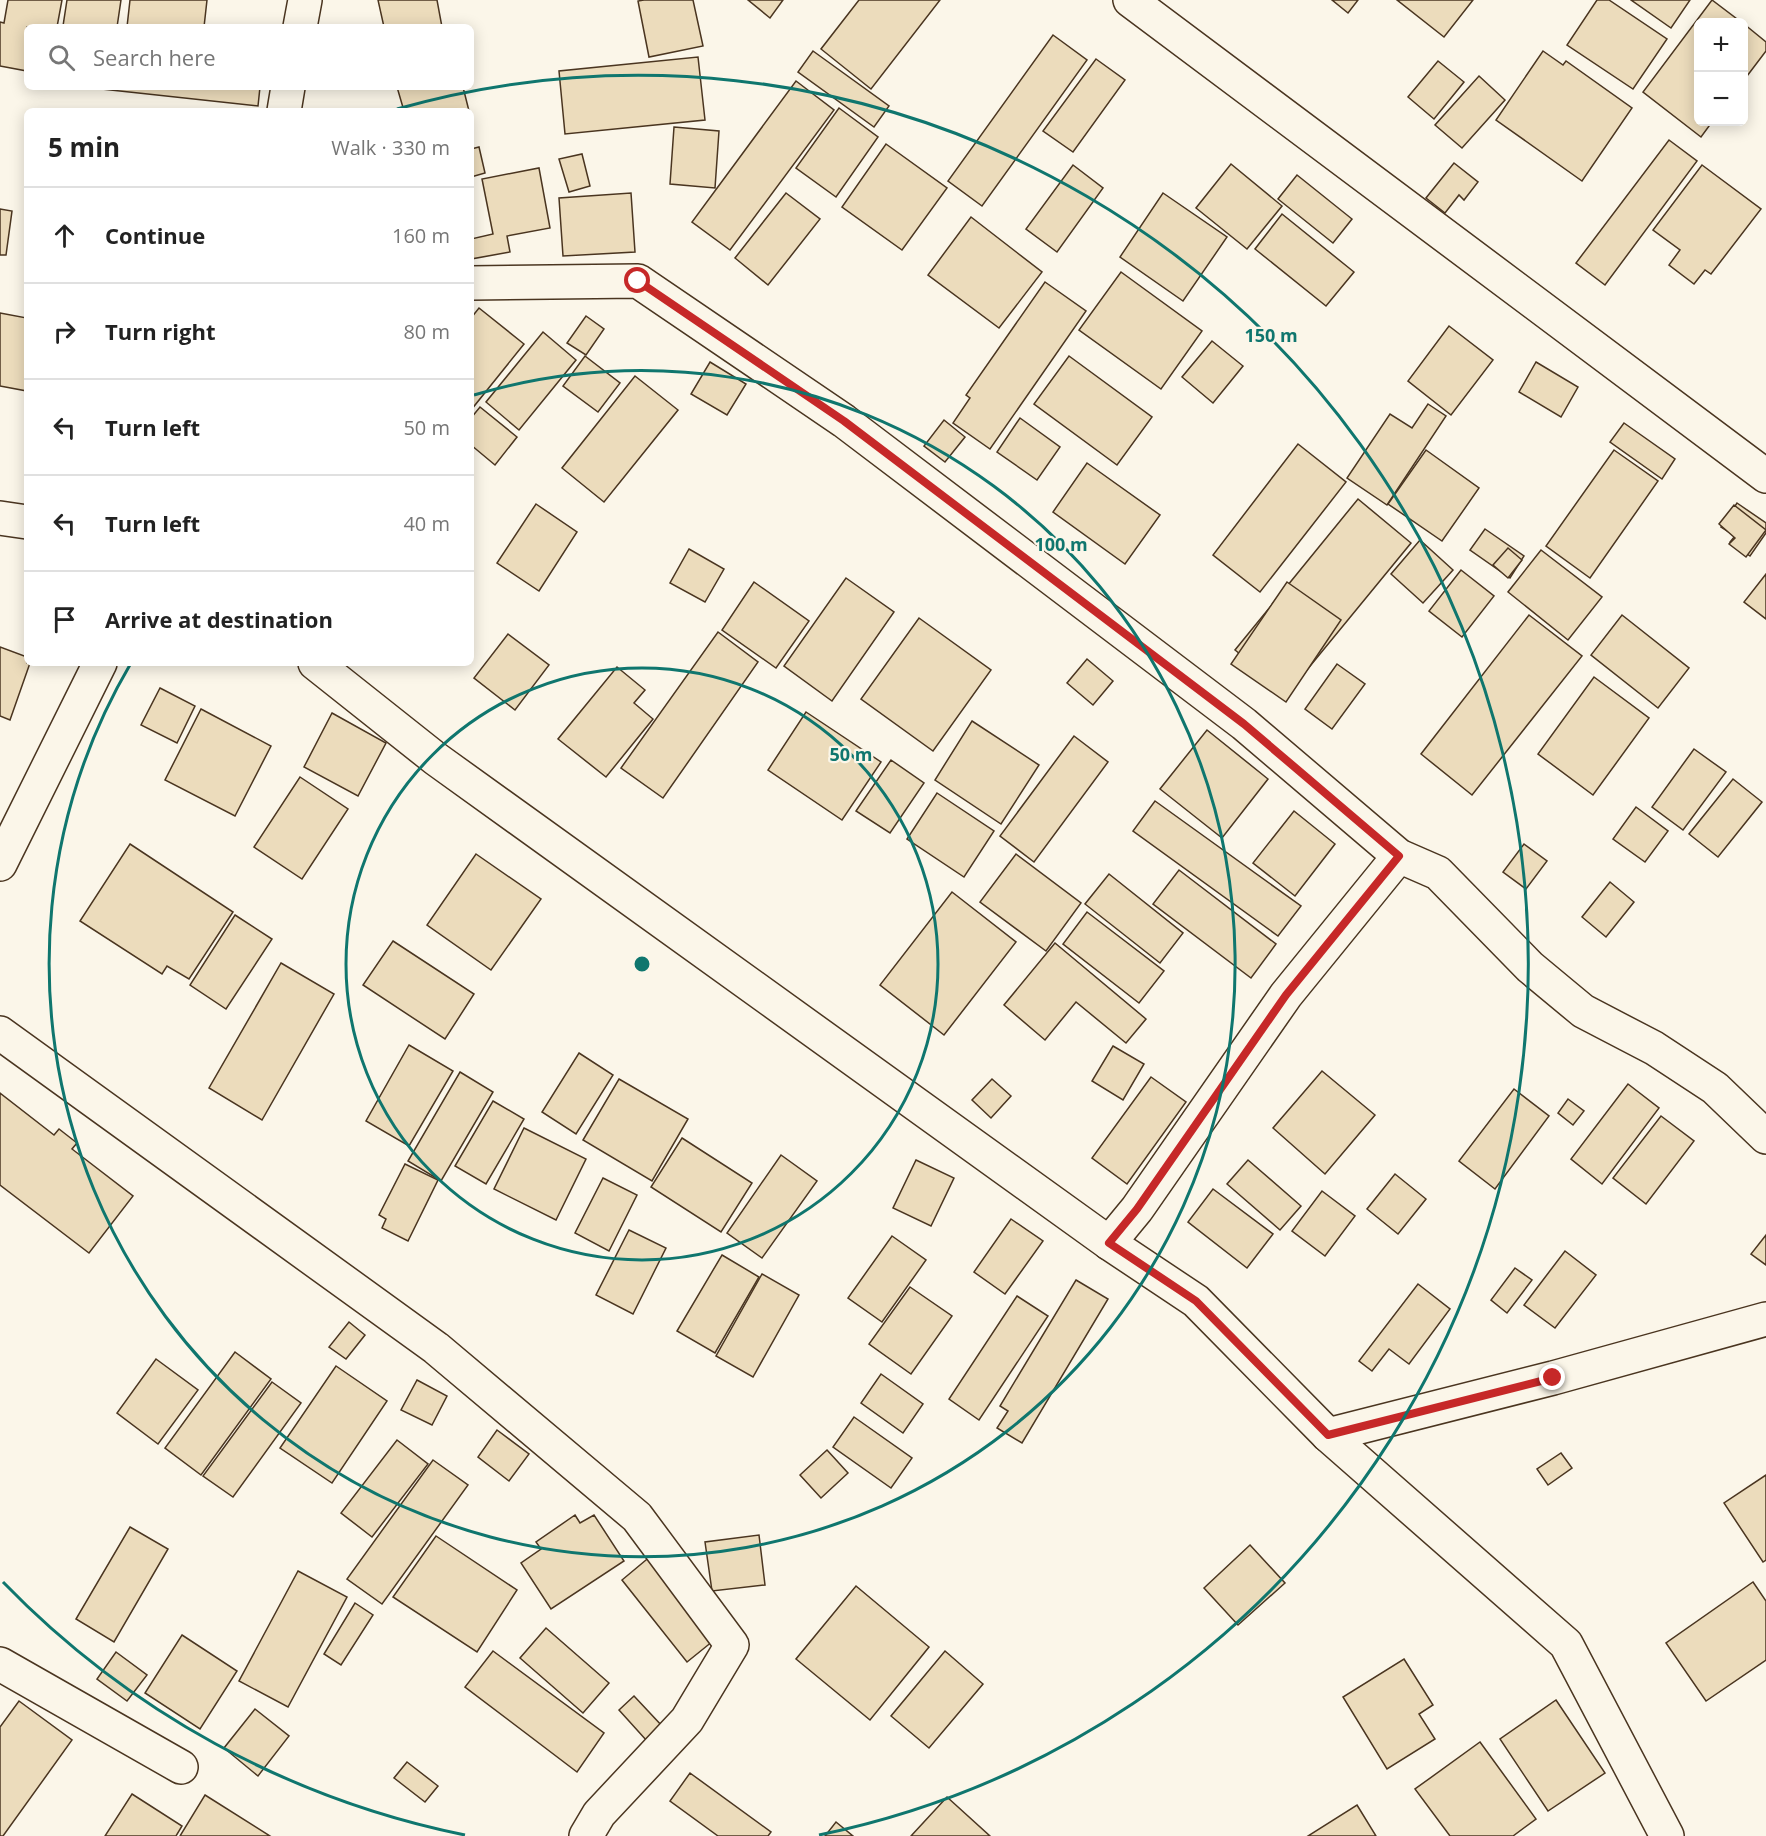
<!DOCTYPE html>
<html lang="en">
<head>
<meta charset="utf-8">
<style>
  body { margin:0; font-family:"Open Sans",sans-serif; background:#f2f2f2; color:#222 }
  .controls { position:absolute; right:18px; top:18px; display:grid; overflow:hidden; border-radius:9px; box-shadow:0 3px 15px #0003 }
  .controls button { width:54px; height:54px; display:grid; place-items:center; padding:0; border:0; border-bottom:2px solid #e0e0e0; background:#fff; color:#222; font:30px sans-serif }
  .stop { position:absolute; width:18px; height:18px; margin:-14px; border:4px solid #c62828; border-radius:50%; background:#fff }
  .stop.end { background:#c62828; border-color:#fff; box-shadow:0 2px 6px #0008 }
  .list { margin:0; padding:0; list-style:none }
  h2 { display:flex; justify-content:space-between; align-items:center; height:78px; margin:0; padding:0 24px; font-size:26px }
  h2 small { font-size:20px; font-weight:400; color:#767676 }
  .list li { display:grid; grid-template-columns:39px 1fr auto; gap:18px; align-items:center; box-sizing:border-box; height:96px; padding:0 24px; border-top:2px solid #e0e0e0 }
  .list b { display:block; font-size:22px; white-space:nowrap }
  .list em { font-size:20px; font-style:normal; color:#767676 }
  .icon { flex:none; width:33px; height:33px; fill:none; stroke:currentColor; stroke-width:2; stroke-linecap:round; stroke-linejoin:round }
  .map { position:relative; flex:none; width:1766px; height:1836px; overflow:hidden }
  .search { position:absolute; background:#fff; box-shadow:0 3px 15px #0003; left:24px; top:24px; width:450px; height:66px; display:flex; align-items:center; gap:15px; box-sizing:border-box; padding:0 21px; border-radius:9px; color:#767676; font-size:22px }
  .panel { position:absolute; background:#fff; box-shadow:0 3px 15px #0003; left:24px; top:108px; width:450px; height:558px; border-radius:9px }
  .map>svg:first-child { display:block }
  .building { fill:#ecdcbc; stroke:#4a3520; stroke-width:1.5 }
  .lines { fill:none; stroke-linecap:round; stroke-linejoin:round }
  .street-casing { stroke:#4a3520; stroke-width:36 }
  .street { stroke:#fbf6e9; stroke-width:33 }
  .route { stroke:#c62828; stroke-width:8 }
  .ring { fill:none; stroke:#0f766e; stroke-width:3 }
  .centre { fill:#0f766e; stroke:#fbf6e9; stroke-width:3 }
  .ring-label { font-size:18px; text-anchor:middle; font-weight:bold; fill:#0f766e; stroke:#fbf6e9; stroke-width:4.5; stroke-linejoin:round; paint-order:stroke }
</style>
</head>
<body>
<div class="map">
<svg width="1766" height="1836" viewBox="0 0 1766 1836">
  <rect width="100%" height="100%" fill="#fbf6e9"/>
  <g class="building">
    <path d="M8,0h54l-5,27h-30v44l-27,-5v-44l4,1z"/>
    <path d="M67,0h54l-4,27 -54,-1z"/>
    <path d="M130,0h77l-3,27h-77z"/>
    <path d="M378,0h59l5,27h-58z"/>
    <path d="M644,0h49l10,46 -54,11 -11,-56z"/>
    <path d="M748,0h35l-13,18z"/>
    <path d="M859,0h81l-69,89 -50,-40z"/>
    <path d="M1332,0h26l-10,13z"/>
    <path d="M1397,0h76l-29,37z"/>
    <path d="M1597,0h12l58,39 -34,50 -66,-44z"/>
    <path d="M1631,0h59l-19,28z"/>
    <path d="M1712,0l29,22h-43v100h14l-11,15 -58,-45z"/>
    <path d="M1744,24l22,18v9l-22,29z"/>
    <path d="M1053,35l34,25 -105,146 -34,-25z"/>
    <path d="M813,51l76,55 -15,21 -76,-55z"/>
    <path d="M1543,51l20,14 3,-4 66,47 -50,73 -86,-61z"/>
    <path d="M698,57l7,63 -140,14 -6,-63z"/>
    <path d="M1096,59l29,21 -52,72 -30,-21z"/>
    <path d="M1438,61l26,21 -30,37 -26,-22z"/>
    <path d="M1479,76l26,24 -43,48 -27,-23z"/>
    <path d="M796,81l38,29 -104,140 -38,-28z"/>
    <path d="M83,87h177l-2,19z"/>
    <path d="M397,87h66l6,24h-65z"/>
    <path d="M839,108l39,29 -42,60 -40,-29z"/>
    <path d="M674,127l45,4 -4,57 -45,-4z"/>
    <path d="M1669,140l28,21 -92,124 -29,-22z"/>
    <path d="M886,144l61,44 -45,62 -60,-43z"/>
    <path d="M479,147l6,26 -14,4v-28z"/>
    <path d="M582,154l8,32 -21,6 -10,-33z"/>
    <path d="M1454,163l24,19 -14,18 -5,-5 -14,18 -19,-15z"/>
    <path d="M1231,164l51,42 -35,43 -51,-41z"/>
    <path d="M1073,165l30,23 -46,64 -31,-23z"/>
    <path d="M1702,165l59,44 -50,65 -6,-4 -11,14 -25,-19 11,-15 -27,-20z"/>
    <path d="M539,168l11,60 -43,8 3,16 -39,7v-20l22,-5 -11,-55z"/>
    <path d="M1297,175l55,44 -19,24 -55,-44z"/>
    <path d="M631,193l4,59 -72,4 -4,-58z"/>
    <path d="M786,193l34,26 -52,66 -33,-27z"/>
    <path d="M1163,193l64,44 -44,64 -63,-44z"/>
    <path d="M0,209l12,2 -6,44h-6z"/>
    <path d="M1282,214l72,58 -28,34 -71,-57z"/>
    <path d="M971,217l71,55 -43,56 -71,-53z"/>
    <path d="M1121,272l81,59 -41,58 -82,-59z"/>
    <path d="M1045,282l41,29 -96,138 -37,-26 17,-25 -4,-3z"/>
    <path d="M479,308l45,36 -53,66v-92z"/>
    <path d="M0,313l27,5v73l-27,-5z"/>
    <path d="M586,316l18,13 -18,26 -19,-12z"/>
    <path d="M1449,326l44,34 -42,55 -43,-34z"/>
    <path d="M543,332l33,28 -57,70 -33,-28z"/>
    <path d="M1212,341l31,25 -30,37 -31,-26z"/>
    <path d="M585,356l35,27 -22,29 -35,-26z"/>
    <path d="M1069,356l83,61 -35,48 -83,-61z"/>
    <path d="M710,362l36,22 -19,31 -36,-21z"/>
    <path d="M1536,362l42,25 -17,30 -42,-25z"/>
    <path d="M635,376l43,34 -74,92 -42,-34z"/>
    <path d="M1428,404l18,12 -59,89 -40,-27 43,-64 22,14z"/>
    <path d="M480,407l37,30 -22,28 -24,-20v-27z"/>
    <path d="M1020,418l40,29 -23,33 -40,-28z"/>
    <path d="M944,420l21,17 -20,25 -21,-16z"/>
    <path d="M1624,423l51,36 -13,20 -52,-37z"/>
    <path d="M1298,444l48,38 -86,110 -47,-37z"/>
    <path d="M1426,450l53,38 -37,53 -54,-37z"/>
    <path d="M1614,450l44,31 -68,97 -44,-32z"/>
    <path d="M1087,463l73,52 -35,49 -72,-52z"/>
    <path d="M1358,499l53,44 -123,150 -53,-43z"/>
    <path d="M1737,503l29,20v10l-16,23 -20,-14 5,-6 -14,-9z"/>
    <path d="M536,504l41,28 -38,59 -42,-28z"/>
    <path d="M1734,505l32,25 -20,27 -17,-13 6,-6 -16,-14z"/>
    <path d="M1485,529l39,27 -14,22 -40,-28z"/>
    <path d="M1420,540l33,30 -30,33 -32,-29z"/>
    <path d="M1508,548l14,12 -14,18 -15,-13z"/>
    <path d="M689,549l35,20 -19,33 -35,-19z"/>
    <path d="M1541,550l61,47 -34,43 -60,-48z"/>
    <path d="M1461,570l33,26 -32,41 -33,-26z"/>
    <path d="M1766,574v45l-22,-17z"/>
    <path d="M846,578l48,34 -62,89 -48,-35z"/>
    <path d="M754,582l55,39 -33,47 -54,-38z"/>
    <path d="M1287,582l54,38 -55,82 -55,-38z"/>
    <path d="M1529,615l53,41 -110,139 -51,-41z"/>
    <path d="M1622,615l67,53 -31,40 -67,-53z"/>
    <path d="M919,618l72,52 -58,81 -72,-52z"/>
    <path d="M718,632l40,30 -95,136 -42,-30z"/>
    <path d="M508,634l41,31 -34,45 -41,-32z"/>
    <path d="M0,647l27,10v6h3l-20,57 -10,-4z"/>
    <path d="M1087,659l26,22 -20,24 -26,-22z"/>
    <path d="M1337,664l28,20 -33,45 -27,-20z"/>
    <path d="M617,667l28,23 -11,13 19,16 -47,58 -48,-38z"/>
    <path d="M1594,677l55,41 -56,77 -55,-41z"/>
    <path d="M160,688l35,18 -18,37 -36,-18z"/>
    <path d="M201,709l70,37 -36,70 -70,-36z"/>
    <path d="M806,712l75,50 -39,58 -74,-50z"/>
    <path d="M332,713l54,30 -28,53 -54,-29z"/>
    <path d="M972,721l67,44 -38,59 -66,-44z"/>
    <path d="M1207,730l61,49 -46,59 -62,-49z"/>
    <path d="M1074,736l34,26 -74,100 -34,-26z"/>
    <path d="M1694,749l32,23 -43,58 -31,-23z"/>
    <path d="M891,760l33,23 -34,50 -34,-22z"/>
    <path d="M300,777l48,32 -46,70 -48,-32z"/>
    <path d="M1733,779l29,23 -44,55 -29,-23z"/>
    <path d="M937,793l57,38 -30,46 -57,-38z"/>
    <path d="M1155,801l146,105 -23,30 -145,-105z"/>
    <path d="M1636,807l32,24 -23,31 -32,-23z"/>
    <path d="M1294,811l41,33 -40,52 -42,-33z"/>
    <path d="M130,844l103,68 -44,67 -22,-13 -5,8 -82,-53z"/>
    <path d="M1524,844l23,17 -21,28 -23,-17z"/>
    <path d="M476,854l65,45 -50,71 -64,-45z"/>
    <path d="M1016,854l65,49 -35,48 -66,-49z"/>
    <path d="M1179,870l97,74 -25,34 -98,-74z"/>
    <path d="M1109,874l74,59 -23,30 -75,-59z"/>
    <path d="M1610,882l24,20 -28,35 -24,-20z"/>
    <path d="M952,892l64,50 -72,93 -64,-50z"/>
    <path d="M1087,912l77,59 -25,32 -76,-59z"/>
    <path d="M235,915l37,24 -46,70 -36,-24z"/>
    <path d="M393,941l81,53 -29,45 -82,-54z"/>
    <path d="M1055,943l91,76 -20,24 -50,-41 -31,38 -41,-35z"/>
    <path d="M281,963l53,31 -72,126 -53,-32z"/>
    <path d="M409,1045l44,26 -44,75 -43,-25z"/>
    <path d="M1113,1046l31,18 -21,36 -31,-19z"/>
    <path d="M579,1053l34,22 -37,59 -34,-22z"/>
    <path d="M1322,1071l53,44 -50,59 -52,-46z"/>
    <path d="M460,1072l33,20 -52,89 -33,-20z"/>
    <path d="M1151,1077l35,25 -59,82 -35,-26z"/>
    <path d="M619,1079l69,40 -36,62 -69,-41z"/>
    <path d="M992,1079l19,17 -20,22 -19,-18z"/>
    <path d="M1628,1084l31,24 -57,76 -31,-25z"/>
    <path d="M1514,1089l35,27 -54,73 -36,-28z"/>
    <path d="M0,1093l54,42 5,-6 18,14 -5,6 61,47 -44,57 -89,-68z"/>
    <path d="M1568,1099l16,12 -11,14 -15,-12z"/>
    <path d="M493,1101l31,18 -38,65 -31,-18z"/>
    <path d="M1661,1116l33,25 -48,63 -33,-26z"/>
    <path d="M524,1128l62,31 -30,61 -62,-31z"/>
    <path d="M682,1138l70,45 -31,49 -70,-45z"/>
    <path d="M781,1155l36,26 -55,77 -35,-25z"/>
    <path d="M916,1160l38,18 -23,48 -38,-18z"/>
    <path d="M1248,1160l53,46 -21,24 -53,-46z"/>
    <path d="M405,1164l33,16 -30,61 -26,-13 4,-9 -7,-4z"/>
    <path d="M1395,1174l31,25 -28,35 -31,-25z"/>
    <path d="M603,1178l34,17 -28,56 -34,-18z"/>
    <path d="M1213,1189l60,45 -26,34 -59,-46z"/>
    <path d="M1322,1191l33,25 -30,40 -33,-25z"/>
    <path d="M1011,1219l32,22 -38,53 -31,-22z"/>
    <path d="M629,1230l37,18 -33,66 -37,-19z"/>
    <path d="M1766,1235v30l-15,-11z"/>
    <path d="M892,1236l34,24 -44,62 -34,-24z"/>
    <path d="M1565,1251l31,24 -41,53 -31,-23z"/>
    <path d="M722,1255l37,22 -44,76 -38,-22z"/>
    <path d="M1515,1268l17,12 -25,33 -16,-13z"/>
    <path d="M762,1274l37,21 -46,82 -37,-21z"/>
    <path d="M1076,1280l32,19 -86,144 -25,-15 11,-17 -8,-5z"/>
    <path d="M1418,1284l32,25 -41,55 -20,-15 -17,22 -13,-10z"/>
    <path d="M910,1287l42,29 -41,58 -42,-30z"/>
    <path d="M1017,1296l31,20 -69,104 -30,-21z"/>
    <path d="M349,1322l16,13 -19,24 -17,-12z"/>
    <path d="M235,1352l36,27 -70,96 -36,-27z"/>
    <path d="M156,1359l42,31 -40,54 -41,-31z"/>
    <path d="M336,1366l51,35 -55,82 -52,-35z"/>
    <path d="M881,1374l42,30 -20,29 -42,-30z"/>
    <path d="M417,1380l30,16 -15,29 -31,-15z"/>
    <path d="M272,1382l29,21 -68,94 -30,-21z"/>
    <path d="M854,1417l58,41 -21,30 -58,-41z"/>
    <path d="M497,1430l32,24 -20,27 -31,-24z"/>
    <path d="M397,1440l31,24 -56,73 -31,-24z"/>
    <path d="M827,1450l21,23 -27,25 -21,-23z"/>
    <path d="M1561,1453l11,15 -24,17 -11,-16z"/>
    <path d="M433,1460l35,25 -86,119 -35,-25z"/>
    <path d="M1766,1475v85l-3,2 -39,-59z"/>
    <path d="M575,1515l5,8 14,-8 30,46 -73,48 -30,-46 20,-14 -5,-7z"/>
    <path d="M130,1527l38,22 -54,93 -38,-23z"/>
    <path d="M759,1535l6,50 -53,6 -7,-49z"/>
    <path d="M436,1536l81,54 -40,62 -84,-55z"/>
    <path d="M1250,1545l35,38 -47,42 -34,-37z"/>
    <path d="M652,1555l66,82 -31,25 -65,-82z"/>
    <path d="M298,1571l49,26 -59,110 -49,-26z"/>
    <path d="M1753,1582l13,19v59l-60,41 -40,-58z"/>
    <path d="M856,1586l73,61 -59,73 -74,-61z"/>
    <path d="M355,1603l18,12 -32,50 -17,-11z"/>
    <path d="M546,1628l63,55 -26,30 -63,-55z"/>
    <path d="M182,1635l55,36 -37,58 -55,-36z"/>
    <path d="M493,1651l111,82 -27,39 -112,-85z"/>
    <path d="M945,1651l38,33 -54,64 -38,-32z"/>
    <path d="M116,1652l31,23 -20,26 -30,-22z"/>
    <path d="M1404,1659l29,46 -14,9 16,25 -48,30 -44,-72z"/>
    <path d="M634,1696l29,31 -16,14 -28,-31z"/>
    <path d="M1556,1700l49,73 -57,38 -48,-72z"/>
    <path d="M19,1701l53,39 -69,96h-3v-109z"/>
    <path d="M255,1709l34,27 -31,40 -34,-28z"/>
    <path d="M1480,1742l56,77 -23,17h-63l-35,-47z"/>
    <path d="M407,1762l31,24 -13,16 -31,-24z"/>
    <path d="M690,1773l81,59 -3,4h-50l-48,-35z"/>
    <path d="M132,1794l50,32 -6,10h-71z"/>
    <path d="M205,1795l65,41h-90z"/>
    <path d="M947,1797l43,39h-79z"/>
    <path d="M1357,1805l19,31h-68z"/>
    <path d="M836,1822l17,14h-28z"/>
  </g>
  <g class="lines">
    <defs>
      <g id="street">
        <path d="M1130,0l636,476"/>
        <path d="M300,27l5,-27"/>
        <path d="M284,111l4,-24"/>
        <path d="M471,283l167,-2 206,140 400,303 155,132 39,17 92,94 53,44 71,37 61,40 51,49"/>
        <path d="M0,518l27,4"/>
        <path d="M315,663l121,96 673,484 87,58 132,134 238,209 101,192"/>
        <path d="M0,864l100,-201"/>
        <path d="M0,1033l436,315 201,169 95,128 -45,75 -88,94 -13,22"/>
        <path d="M1109,1243l28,-34 149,-214 113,-139"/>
        <path d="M1328,1435l225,-57 213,-59"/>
        <path d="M0,1664l181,103"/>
      </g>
    </defs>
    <use href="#street" class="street-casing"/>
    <use href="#street" class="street"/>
  </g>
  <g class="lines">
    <path class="route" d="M638,281l206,140 400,303 155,132 -113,139 -149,214 -28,34 87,58 132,134 225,-57"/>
  </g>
  <g class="ring">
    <circle cx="642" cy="964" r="296"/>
    <path d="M474 395A593 593 0 1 1 131 663"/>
    <path d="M465 1835A889 889 0 0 1 3 1582M397 109A889 889 0 1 1 819 1835"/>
  </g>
  <circle cx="642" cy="964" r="9" class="centre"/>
  <g class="ring-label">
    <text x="1271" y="342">150 m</text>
    <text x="1061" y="551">100 m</text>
    <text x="851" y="761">50 m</text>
  </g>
</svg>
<div class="controls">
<button>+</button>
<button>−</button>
</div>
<div class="stop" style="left:638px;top:281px"></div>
<div class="stop end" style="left:1553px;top:1378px"></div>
<div class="search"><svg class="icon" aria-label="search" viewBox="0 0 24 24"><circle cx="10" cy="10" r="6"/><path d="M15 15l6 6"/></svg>Search here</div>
<section class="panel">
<h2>5 min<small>Walk · 330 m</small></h2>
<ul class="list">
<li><svg class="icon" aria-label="ahead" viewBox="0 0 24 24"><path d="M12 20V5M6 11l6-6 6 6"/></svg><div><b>Continue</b></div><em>160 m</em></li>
<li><svg class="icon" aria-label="right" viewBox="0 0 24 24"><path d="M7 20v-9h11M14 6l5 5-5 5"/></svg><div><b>Turn right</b></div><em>80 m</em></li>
<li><svg class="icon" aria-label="left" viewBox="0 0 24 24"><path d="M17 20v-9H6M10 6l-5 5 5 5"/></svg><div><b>Turn left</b></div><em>50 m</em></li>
<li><svg class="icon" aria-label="left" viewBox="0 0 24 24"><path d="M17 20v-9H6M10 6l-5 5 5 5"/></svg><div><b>Turn left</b></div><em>40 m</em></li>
<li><svg class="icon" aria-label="arrive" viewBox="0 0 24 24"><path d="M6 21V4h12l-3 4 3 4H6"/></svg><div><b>Arrive at destination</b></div></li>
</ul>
</section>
</div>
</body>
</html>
